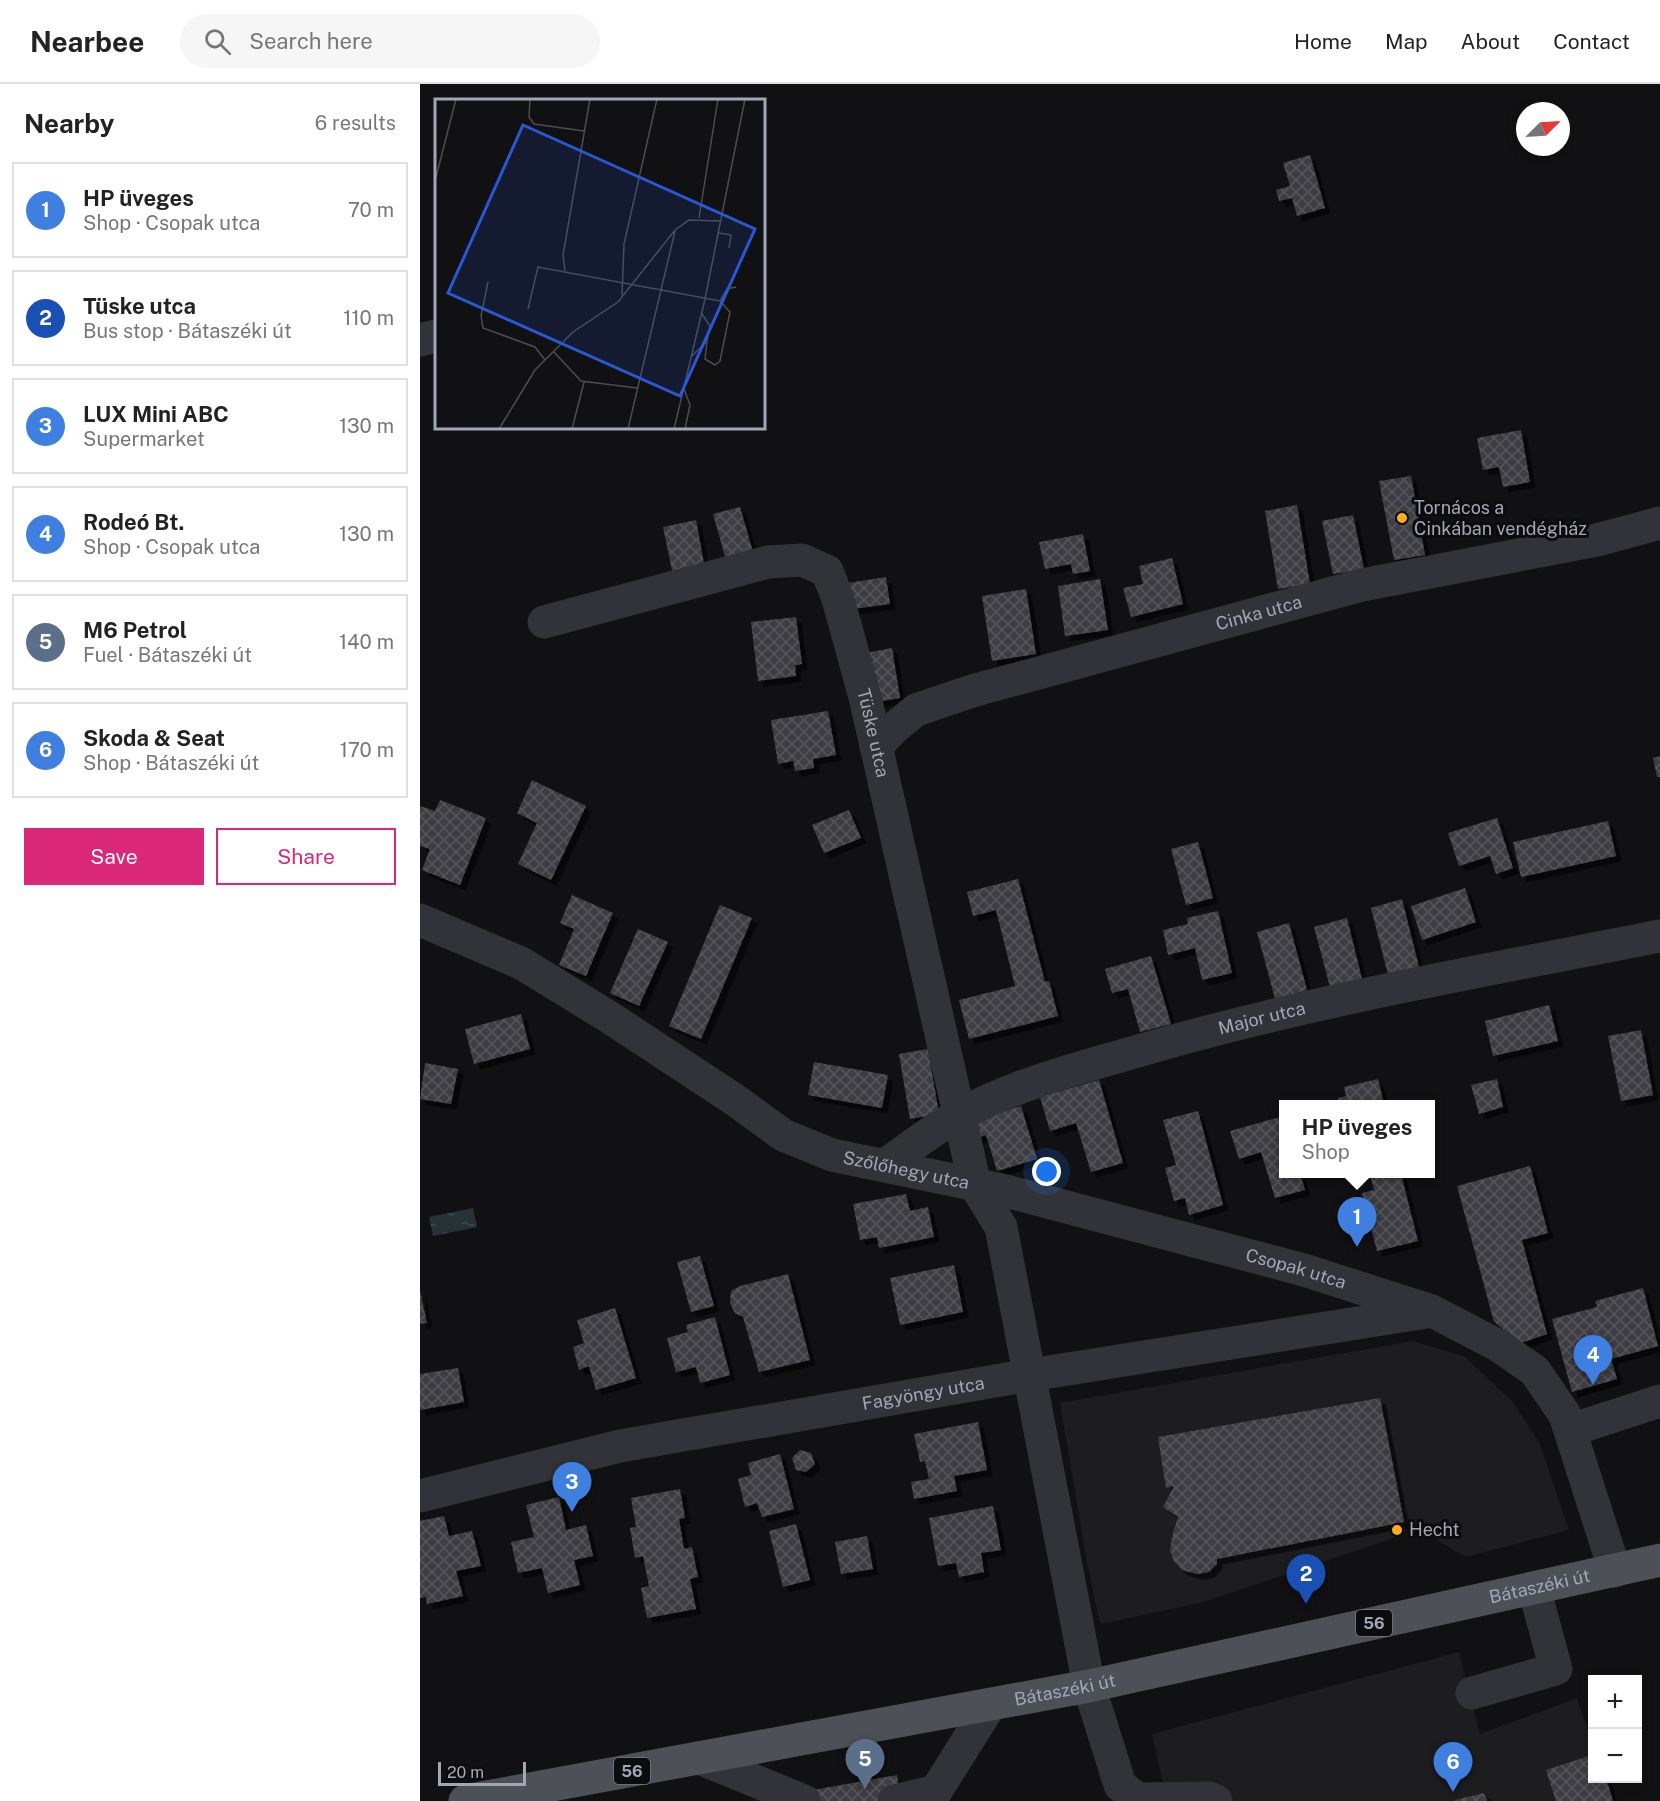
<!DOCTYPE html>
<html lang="en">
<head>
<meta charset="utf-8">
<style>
  body { margin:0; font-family:"Public Sans",sans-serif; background:#f6f6f6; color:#222 }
  .controls { position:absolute; right:18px; bottom:18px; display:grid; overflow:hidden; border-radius:0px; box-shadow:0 3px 9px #0003 }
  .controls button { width:54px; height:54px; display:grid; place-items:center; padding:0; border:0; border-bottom:2px solid #e0e0e0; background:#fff; color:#222; font:30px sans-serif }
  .compass { position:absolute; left:1096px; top:18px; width:54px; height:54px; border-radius:50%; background:#fff; box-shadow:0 3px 9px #0003; rotate:66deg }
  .scale { position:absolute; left:18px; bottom:15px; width:88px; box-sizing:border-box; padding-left:6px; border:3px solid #a1a8b5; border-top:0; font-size:16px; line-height:21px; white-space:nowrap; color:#a1a8b5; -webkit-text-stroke:4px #0c0c0e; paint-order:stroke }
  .you { position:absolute; left:627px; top:1088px; width:21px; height:21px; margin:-15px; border:4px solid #fff; border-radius:50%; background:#1a73e8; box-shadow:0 0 0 9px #1a73e833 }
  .badge { display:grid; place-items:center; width:39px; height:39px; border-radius:50%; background:#db2777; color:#fff; font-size:20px; font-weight:700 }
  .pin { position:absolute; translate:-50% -50px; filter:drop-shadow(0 2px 3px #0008) }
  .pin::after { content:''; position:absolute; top:32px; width:21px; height:18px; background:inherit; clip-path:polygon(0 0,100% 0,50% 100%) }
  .popup { position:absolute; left:859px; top:1016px; width:156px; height:78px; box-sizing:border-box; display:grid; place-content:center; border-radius:0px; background:#fff; filter:drop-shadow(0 2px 4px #0005); font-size:20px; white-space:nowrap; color:#767676 }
  .popup b { font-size:22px; color:#222 }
  .popup::after { content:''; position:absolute; left:50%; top:100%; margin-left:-12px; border:12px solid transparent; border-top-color:#fff }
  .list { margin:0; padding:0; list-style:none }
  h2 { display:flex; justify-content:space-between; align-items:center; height:78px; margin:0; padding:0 24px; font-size:26px }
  h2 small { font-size:20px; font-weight:400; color:#767676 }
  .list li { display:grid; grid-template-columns:39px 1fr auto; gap:18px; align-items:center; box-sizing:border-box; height:96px; margin:0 12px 12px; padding:0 12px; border:2px solid #e0e0e0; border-radius:0px }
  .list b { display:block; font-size:22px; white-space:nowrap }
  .list p { margin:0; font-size:20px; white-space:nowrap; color:#767676 }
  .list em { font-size:20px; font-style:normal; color:#767676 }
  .actions { display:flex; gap:12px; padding:18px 24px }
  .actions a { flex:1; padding:14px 0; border:2px solid #db2777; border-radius:0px; text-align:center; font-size:21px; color:#db2777 }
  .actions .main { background:#db2777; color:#fff }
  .icon { flex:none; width:33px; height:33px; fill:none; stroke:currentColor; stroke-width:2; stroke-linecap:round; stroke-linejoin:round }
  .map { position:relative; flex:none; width:1240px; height:1717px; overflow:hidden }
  header { display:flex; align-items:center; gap:36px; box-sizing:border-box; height:84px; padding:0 30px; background:#fff; border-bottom:2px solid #e0e0e0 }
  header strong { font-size:28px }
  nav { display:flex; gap:33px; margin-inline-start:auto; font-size:21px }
  .search { width:420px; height:54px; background:#f6f6f6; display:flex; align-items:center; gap:15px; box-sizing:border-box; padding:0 21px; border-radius:33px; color:#767676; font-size:22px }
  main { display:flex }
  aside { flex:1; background:#fff }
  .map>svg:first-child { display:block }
  .built { fill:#1d1d20 }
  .water { fill:url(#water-ripples) }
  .building { fill:url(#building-cross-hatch); filter:url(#shadow) }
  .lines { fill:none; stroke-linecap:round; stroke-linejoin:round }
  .minor { stroke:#323339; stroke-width:33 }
  .major { stroke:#4e5058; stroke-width:33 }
  .poi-dot { fill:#ffad1e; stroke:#0c0c0e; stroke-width:2 }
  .labels { text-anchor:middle; stroke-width:6; stroke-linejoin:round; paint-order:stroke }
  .shield { fill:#0c0c0e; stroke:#747983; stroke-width:1.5 }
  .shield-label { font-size:16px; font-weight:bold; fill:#a1a8b5 }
  .poi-label { font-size:18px; fill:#a1a8b5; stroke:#0c0c0e; text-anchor:start }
  .street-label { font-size:18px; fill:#a1a8b5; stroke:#0c0c0e }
  .inset-road { fill:none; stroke:#4b4d54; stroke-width:1.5 }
  .view { fill:#2a57d4; fill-opacity:0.15; stroke:#2a57d4; stroke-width:3 }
  .inset-edge { fill:none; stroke:#a1a8b5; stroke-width:3 }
</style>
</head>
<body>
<header>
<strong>Nearbee</strong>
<div class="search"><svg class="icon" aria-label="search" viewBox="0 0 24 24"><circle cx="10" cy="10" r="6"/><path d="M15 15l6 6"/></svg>Search here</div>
<nav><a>Home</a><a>Map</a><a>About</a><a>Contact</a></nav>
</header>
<main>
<aside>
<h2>Nearby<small>6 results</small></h2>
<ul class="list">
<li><span class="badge" style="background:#3f7fe0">1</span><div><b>HP üveges</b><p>Shop · Csopak utca</p></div><em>70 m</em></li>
<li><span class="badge" style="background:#1a4fb4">2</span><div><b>Tüske utca</b><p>Bus stop · Bátaszéki út</p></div><em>110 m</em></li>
<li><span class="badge" style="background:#3f7fe0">3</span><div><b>LUX Mini ABC</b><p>Supermarket</p></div><em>130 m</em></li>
<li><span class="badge" style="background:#3f7fe0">4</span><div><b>Rodeó Bt.</b><p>Shop · Csopak utca</p></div><em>130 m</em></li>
<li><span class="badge" style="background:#5c6f8a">5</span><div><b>M6 Petrol</b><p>Fuel · Bátaszéki út</p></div><em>140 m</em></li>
<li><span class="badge" style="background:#3f7fe0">6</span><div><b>Skoda &amp; Seat</b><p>Shop · Bátaszéki út</p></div><em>170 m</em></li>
</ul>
<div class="actions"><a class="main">Save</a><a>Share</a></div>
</aside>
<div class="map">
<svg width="1240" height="1717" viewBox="0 0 1240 1717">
  <defs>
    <pattern id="water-ripples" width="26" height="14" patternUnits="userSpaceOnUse" patternTransform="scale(1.5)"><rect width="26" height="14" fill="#273138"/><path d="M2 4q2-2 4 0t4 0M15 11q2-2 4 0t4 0" fill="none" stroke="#434c53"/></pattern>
    <pattern id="building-cross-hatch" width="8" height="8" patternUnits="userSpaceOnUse" patternTransform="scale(1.5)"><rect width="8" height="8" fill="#3d3e43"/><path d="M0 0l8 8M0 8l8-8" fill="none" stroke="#56575c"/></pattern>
    <filter id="shadow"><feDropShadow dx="5.5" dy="5.5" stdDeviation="0" flood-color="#0009"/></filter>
  </defs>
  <rect width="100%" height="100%" fill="#111113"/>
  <g class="built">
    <path d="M993,1257l52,16 48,45 27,42 29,86 -103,27 -56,-33 -13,13 -197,66 -100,21 -13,-61 -27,-160z"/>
    <path d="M1039,1568l21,82 97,-36 15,43v37l14,1 8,22h-447l-15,-67z"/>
  </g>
  <path class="water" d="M53,1124l4,19 -44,9 -4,-19z"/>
  <g class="building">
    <path d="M890,71l15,53 -28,8 -5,-18 -13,3 -3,-11 14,-4 -7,-23z"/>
    <path d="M1101,346l9,52 -27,5 -4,-20 -16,3 -6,-32z"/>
    <path d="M991,392l14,79 -31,5 -15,-79z"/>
    <path d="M877,421l13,79 -32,5 -13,-78z"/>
    <path d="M320,423l13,45 -27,8 -13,-46z"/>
    <path d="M933,431l11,54 -31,5 -11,-53z"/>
    <path d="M276,436l9,49 -32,6 -10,-48z"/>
    <path d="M663,450l7,37 -17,3 -2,-10 -26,5 -6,-27z"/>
    <path d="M752,474l11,46 -52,13 -8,-29 20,-4 -4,-18z"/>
    <path d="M466,493l4,27 -45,6 -4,-26z"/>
    <path d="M680,495l8,51 -43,6 -7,-50z"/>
    <path d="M606,505l10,65 -44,7 -10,-65z"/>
    <path d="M376,533l6,47 -7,1 1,11 -38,5 -7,-59z"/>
    <path d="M472,564l8,50 -30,5 -9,-49z"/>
    <path d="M408,627l8,44 -23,4 1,9 -19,3 -2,-10 -15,3 -7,-44z"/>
    <path d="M1240,672v21h-3l-4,-19z"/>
    <path d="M112,696l54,26 -35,74 -33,-16 19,-41 -20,-10z"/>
    <path d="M20,716l46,18 -26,67 -38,-15 8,-21 -10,-3v-40l15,5z"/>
    <path d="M429,726l12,28 -37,15 -12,-28z"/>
    <path d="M1077,734l16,50 -17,6 -6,-18 -31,10 -11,-33z"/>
    <path d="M1188,737l8,35 -95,21 -8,-35z"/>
    <path d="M778,758l15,56 -27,7 -15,-56z"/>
    <path d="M598,795l27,103 4,-1 9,35 -89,23 -10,-39 56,-14 -19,-76 -23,6 -6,-24z"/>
    <path d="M1045,804l11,34 -54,18 -11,-34z"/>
    <path d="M152,811l41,18 -27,63 -27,-11 15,-36 -14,-6z"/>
    <path d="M982,815l17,68 -31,8 -17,-67z"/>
    <path d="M300,821l32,13 -51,121 -32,-13z"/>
    <path d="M798,827l14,62 -30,7 -7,-32 -27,7 -5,-25 25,-6 -1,-6z"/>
    <path d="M927,834l15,61 -32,8 -16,-60z"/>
    <path d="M869,839l18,67 -32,9 -18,-67z"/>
    <path d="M218,845l30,13 -29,64 -29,-13z"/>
    <path d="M731,872l20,68 -31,8 -12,-43 -16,4 -7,-24z"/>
    <path d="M1129,921l9,36 -65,15 -8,-35z"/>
    <path d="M101,930l9,35 -56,15 -9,-35z"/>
    <path d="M1221,946l12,65 -32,6 -13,-65z"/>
    <path d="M508,965l11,65 -29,5 -11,-65z"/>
    <path d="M394,978l74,13 -6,33 -74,-13z"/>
    <path d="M5,979l33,6 -7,35 -31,-5z"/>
    <path d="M958,995l6,25h-45l-1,-6 8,-2 -2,-9z"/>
    <path d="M1077,995l6,28 -24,7 -8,-29z"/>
    <path d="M679,996l24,83 -32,9 -15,-49 -26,8 -10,-34z"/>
    <path d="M601,1022l16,53 -40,12 -11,-36 -10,3 -5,-17z"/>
    <path d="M778,1027l25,94 -34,10 -4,-17 -11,3 -9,-33 11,-3 -13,-45z"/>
    <path d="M864,1032v58h16l5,16 -30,8 -14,-46 -22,7 -9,-28z"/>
    <path d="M1110,1082l18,67 -26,7 25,94 -26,9 -27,-21 -37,-136z"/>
    <path d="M950,1090h31l17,67 -41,10 -15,-58 12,-3z"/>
    <path d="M486,1110l4,17 18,-4 6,30 -55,11 -2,-11 -17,3 -7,-36z"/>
    <path d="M280,1172l14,50 -23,6 -14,-50z"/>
    <path d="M534,1181l9,47 -63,13 -10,-47z"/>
    <path d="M368,1190l22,86 -51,12 -16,-55 -8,-4 -5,-10 1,-12 9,-5z"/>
    <path d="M1223,1204l15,58 -47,13 6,20 -45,13 -20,-73 45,-12 -2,-6z"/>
    <path d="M0,1206l7,33 -7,1z"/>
    <path d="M195,1224l21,70 -40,12 -7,-24 -10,4 -6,-23 11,-4 -7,-23z"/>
    <path d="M295,1233l15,58 -30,8 -4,-16 -20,5 -9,-34 21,-6 -2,-7z"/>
    <path d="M38,1284l6,34 -44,8v-36z"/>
    <path d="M960,1314l24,124 -187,37v5l-8,8 -12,2 -15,-4 -8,-9 -4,-11 3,-17 5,-16 -15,-10 11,-21 -8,2 -8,-51z"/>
    <path d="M558,1338l9,48 -33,6 3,15 -43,8 -3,-17 18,-3 -4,-18 -5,1 -6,-28z"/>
    <path d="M380,1366l11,3 4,11 -9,8 -10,-2 -4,-12z"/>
    <path d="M360,1370l14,55 -32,8 -5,-14 -12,4 -7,-28 13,-4 -3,-12z"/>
    <path d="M260,1405l5,29 -6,1 5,30 8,-2 6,30 -8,2 6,30 -49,9 -6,-30 8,-2 -6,-30 -8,2 -5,-30 6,-1 -5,-29z"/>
    <path d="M139,1413l7,33 20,-5 7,31 -19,4 6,25 -32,8 -6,-25 -24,5 -7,-31 23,-5 -8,-32z"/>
    <path d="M573,1422l8,44 -20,3 3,19 -25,5 -3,-14 -18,3 -9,-48z"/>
    <path d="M24,1432l5,20 23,-5 9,35 -25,5 7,25 -36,8 -1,-7 -6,1v-77z"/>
    <path d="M376,1440l14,56 -27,7 -14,-56z"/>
    <path d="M447,1452l6,33 -32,5 -6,-32z"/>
    <path d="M1172,1671v23h14l7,23h-57l-10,-31z"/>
    <path d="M477,1691l4,26h-86l-2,-11z"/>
    <path d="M1064,1709l3,8h-32v-1z"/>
  </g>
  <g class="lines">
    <g class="minor">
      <path d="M0,256l16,-4"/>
      <path id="s1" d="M124,538l224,-60 34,-2 25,11 11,28 28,102 109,484 26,42 88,459 31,99 17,14 72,-1 7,3"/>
      <path id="s2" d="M456,663l18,-19 22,-18 56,-19 390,-106 235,-45 63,-17"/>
      <path id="s3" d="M0,836l101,43 88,54 126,83 48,35 49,20 174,36 298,79 128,41 67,35 36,25 30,44 50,156"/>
      <path id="s4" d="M465,1081c25,-17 49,-37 76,-51 57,-31 122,-47 184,-65 169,-49 343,-79 515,-113"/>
      <path d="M1151,1346l89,-29"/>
      <path id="s5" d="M0,1412l200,-50 410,-71 397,-63"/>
      <path d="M1052,1609l84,-24 -22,-81"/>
      <path d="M279,1674l105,43"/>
      <path d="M474,1717l42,-10 54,-86"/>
    </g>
    <path class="major" id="s6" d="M45,1717l624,-115 571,-126"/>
  </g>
  <g class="poi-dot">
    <circle cx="982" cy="434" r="6"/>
    <circle cx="977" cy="1446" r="6"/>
  </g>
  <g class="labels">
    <g class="shield">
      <rect x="936" y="1526" width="36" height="26" rx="4.5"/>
      <rect x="194" y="1674" width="36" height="26" rx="4.5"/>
    </g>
    <g class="shield-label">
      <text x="954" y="1545">56</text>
      <text x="212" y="1693">56</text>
    </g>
    <g class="poi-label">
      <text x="994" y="430">Tornácos a<tspan x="994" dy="21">Cinkában vendégház</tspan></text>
      <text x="989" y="1452">Hecht</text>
    </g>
    <g class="street-label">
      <text dy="6" stroke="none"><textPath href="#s2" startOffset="411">Cinka utca</textPath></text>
      <text dy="6" stroke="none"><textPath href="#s1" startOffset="462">Tüske utca</textPath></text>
      <text dy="6" stroke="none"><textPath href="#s4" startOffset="408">Major utca</textPath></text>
      <text dy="6" stroke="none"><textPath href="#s3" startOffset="552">Szőlőhegy utca</textPath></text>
      <text dy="6" stroke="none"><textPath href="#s3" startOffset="954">Csopak utca</textPath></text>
      <text dy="6" stroke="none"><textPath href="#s5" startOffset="514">Fagyöngy utca</textPath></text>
      <text dy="6" stroke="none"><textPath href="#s6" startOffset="1096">Bátaszéki út</textPath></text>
      <text dy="6" stroke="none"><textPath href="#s6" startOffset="610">Bátaszéki út</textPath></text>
    </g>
  </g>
  <g transform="translate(15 15)">
    <rect width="330" height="330" fill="#111113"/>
    <path class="inset-road" d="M95,0l-1,18 5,7 50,7M0,82l21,-82M264,119l19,-119M284,134l12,2 -2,13M130,172l-2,-16 27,-156M53,183l-7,34 2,12 52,19 10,13M187,196l2,-51 33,-145M93,210l10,-42 182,34 7,-12 9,-2M272,242l-2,18 10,6 5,-4 10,-49 -10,-11M118,252l28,30 56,7M257,257l15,-15 3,-15 -8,-12M249,290l6,16 -5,24M64,330l36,-59 38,-38 45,-30 57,-72 14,-10 32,1M137,330l12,-47M193,330l47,-198M239,330l31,-130 40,-200"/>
    <path class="view" d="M88,26l232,104 -75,167 -232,-103z"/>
    <rect width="330" height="330" class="inset-edge"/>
  </g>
</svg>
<div class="controls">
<button>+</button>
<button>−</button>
</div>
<svg class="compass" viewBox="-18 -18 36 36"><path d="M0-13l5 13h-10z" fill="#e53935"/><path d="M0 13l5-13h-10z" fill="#767676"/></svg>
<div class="scale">20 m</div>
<div class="you"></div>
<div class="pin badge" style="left:937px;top:1163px;background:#3f7fe0">1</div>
<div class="popup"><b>HP üveges</b>Shop</div>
<div class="pin badge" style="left:886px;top:1520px;background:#1a4fb4">2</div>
<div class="pin badge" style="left:152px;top:1428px;background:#3f7fe0">3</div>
<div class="pin badge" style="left:1173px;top:1301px;background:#3f7fe0">4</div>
<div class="pin badge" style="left:445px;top:1705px;background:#5c6f8a">5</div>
<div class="pin badge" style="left:1033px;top:1708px;background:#3f7fe0">6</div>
</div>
</main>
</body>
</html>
